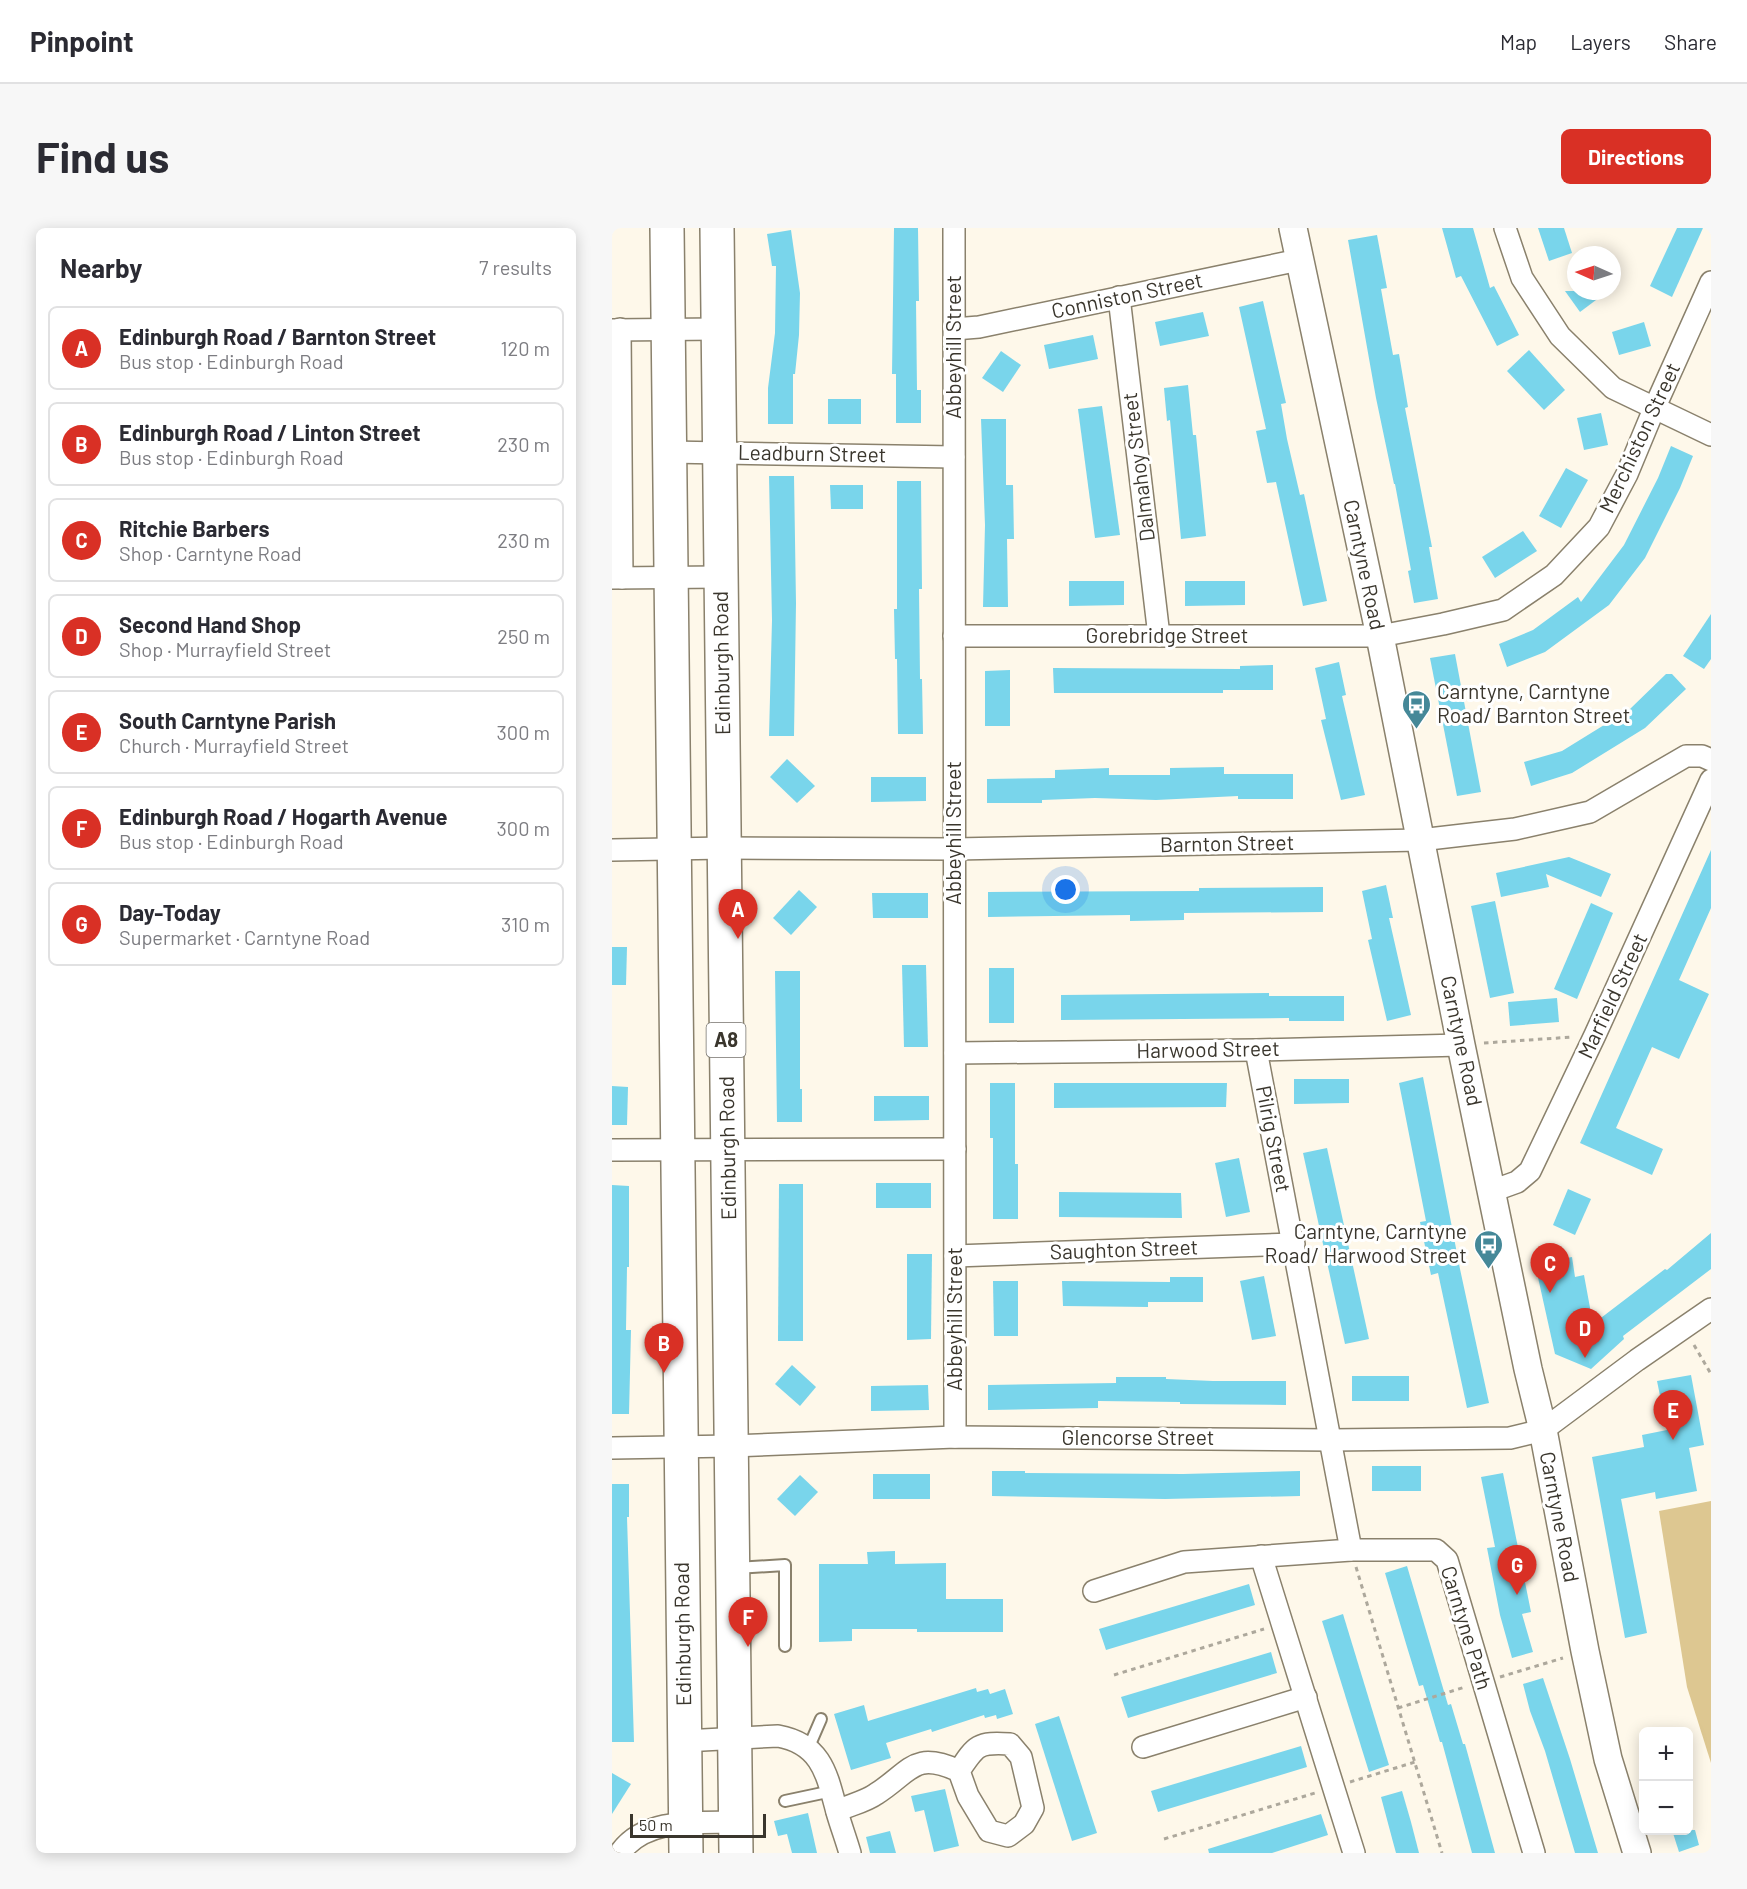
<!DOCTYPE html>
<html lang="en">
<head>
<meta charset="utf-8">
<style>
  body { margin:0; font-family:Barlow,sans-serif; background:#f7f7f7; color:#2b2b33 }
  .controls { position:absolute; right:18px; bottom:18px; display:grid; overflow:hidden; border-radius:9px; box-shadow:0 3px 15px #0003 }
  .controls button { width:54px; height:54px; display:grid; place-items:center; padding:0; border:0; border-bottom:2px solid #e1e1e2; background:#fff; color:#2b2b33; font:30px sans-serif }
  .compass { position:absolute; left:955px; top:18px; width:54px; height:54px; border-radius:50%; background:#fff; box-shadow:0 3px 15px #0003; rotate:273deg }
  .scale { position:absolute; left:18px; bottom:15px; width:136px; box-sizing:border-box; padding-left:6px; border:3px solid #3a362d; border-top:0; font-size:16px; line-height:21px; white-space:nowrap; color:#3a362d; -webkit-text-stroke:4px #fff; paint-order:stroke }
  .you { position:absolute; left:454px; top:662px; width:21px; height:21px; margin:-15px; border:4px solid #fff; border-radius:50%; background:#1a73e8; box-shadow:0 0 0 9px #1a73e833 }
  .badge { display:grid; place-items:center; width:39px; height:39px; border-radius:50%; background:#d93025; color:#fff; font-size:20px; font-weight:700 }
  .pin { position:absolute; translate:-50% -50px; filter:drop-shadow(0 2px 3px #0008) }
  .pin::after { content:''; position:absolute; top:32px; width:21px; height:18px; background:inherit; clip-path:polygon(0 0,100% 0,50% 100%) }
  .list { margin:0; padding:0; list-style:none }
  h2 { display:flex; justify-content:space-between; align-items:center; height:78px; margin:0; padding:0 24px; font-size:26px }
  h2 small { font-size:20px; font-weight:400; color:#7c7c81 }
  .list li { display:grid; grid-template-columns:39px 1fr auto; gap:18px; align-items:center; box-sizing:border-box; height:84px; margin:0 12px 12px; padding:0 12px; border:2px solid #e1e1e2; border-radius:9px }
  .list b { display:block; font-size:22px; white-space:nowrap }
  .list p { margin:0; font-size:20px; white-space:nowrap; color:#7c7c81 }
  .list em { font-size:20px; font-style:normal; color:#7c7c81 }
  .map { position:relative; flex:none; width:1099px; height:1625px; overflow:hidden; border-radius:9px }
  header { display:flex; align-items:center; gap:36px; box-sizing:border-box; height:84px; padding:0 30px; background:#fff; border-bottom:2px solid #e1e1e2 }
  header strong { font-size:28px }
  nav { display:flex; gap:33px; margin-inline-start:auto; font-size:21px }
  .intro { display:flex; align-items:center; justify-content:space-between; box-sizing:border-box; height:144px; padding:0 36px }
  h1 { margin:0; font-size:42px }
  .button { padding:15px 27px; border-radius:9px; background:#d93025; color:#fff; font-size:21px; font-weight:700 }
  main { display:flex; gap:36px; padding:0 36px }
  aside { flex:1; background:#fff; border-radius:9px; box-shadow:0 3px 15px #0003 }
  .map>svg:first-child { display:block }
  .green { fill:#ddc791 }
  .building { fill:#79d5eb }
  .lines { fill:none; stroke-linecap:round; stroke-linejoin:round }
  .service-casing { stroke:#8a816c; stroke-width:14 }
  .minor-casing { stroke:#8a816c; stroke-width:24 }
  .tertiary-casing { stroke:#8a816c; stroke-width:30 }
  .primary-casing { stroke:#8a816c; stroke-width:36 }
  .path { stroke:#ada89c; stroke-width:3; stroke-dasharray:4.5 4.5; stroke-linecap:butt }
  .service { stroke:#fff; stroke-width:10 }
  .minor { stroke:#fff; stroke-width:21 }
  .tertiary { stroke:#fff; stroke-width:27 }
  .primary { stroke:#fff; stroke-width:33 }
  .labels { text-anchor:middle; stroke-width:6; stroke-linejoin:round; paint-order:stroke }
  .shield { fill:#fff; stroke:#75726c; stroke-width:1.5 }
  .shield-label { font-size:20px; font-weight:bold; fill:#3a362d }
  .street-label { font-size:21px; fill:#3a362d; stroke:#fff }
  .poi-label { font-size:21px; fill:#3a362d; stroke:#fff; text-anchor:start }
</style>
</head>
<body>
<header>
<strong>Pinpoint</strong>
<nav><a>Map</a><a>Layers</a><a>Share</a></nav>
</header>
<div class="intro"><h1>Find us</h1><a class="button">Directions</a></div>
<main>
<aside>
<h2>Nearby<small>7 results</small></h2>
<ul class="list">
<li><span class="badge">A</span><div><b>Edinburgh Road / Barnton Street</b><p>Bus stop · Edinburgh Road</p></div><em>120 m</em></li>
<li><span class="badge">B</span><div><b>Edinburgh Road / Linton Street</b><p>Bus stop · Edinburgh Road</p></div><em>230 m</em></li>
<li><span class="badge">C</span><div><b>Ritchie Barbers</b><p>Shop · Carntyne Road</p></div><em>230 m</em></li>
<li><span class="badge">D</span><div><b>Second Hand Shop</b><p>Shop · Murrayfield Street</p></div><em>250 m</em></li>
<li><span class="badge">E</span><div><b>South Carntyne Parish</b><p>Church · Murrayfield Street</p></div><em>300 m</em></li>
<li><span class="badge">F</span><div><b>Edinburgh Road / Hogarth Avenue</b><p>Bus stop · Edinburgh Road</p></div><em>300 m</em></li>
<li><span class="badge">G</span><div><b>Day-Today</b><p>Supermarket · Carntyne Road</p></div><em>310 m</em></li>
</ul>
</aside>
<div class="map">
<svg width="1099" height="1625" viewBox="0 0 1099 1625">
  <rect width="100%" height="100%" fill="#fef8ea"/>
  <path class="green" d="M1099,1273v262l-24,-76 -28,-176z"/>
  <g class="building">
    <path d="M282,0h24l1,73h-3l1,89h4v33h-25v-49h-4z"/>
    <path d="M830,0h31l17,60 4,-2 25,49 -22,11 -36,-70 -5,2z"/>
    <path d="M926,0h26l8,25 -23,8z"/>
    <path d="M1065,0h26l-31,69 -22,-11z"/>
    <path d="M179,2l9,63 -1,42 -4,39h-2v50h-25v-36l7,-55 1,-67h-4l-5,-32z"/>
    <path d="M765,7l10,53 -6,1 12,66 6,-1 9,53 -3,1 27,139h-3l9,52 -24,4 -6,-32 3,-1 -16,-86h-1l-18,-86 -28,-158z"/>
    <path d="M953,63h43l-28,21z"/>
    <path d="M651,73l23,102 -5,1 6,35 13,56 4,-1 23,107 -24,5 -27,-124 -9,1 -11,-52 10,-2 -27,-122z"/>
    <path d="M591,84l6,24 -49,10 -5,-24z"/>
    <path d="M1032,94l7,24 -32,9 -7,-23z"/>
    <path d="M481,107l5,24 -49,10 -5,-24z"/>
    <path d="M917,122l36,40 -21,20 -37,-39z"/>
    <path d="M389,123l20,14 -18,27 -21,-14z"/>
    <path d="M576,157l5,50h3l10,101 -25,3 -11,-119 -3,1 -3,-33z"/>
    <rect x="216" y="171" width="33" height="25"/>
    <path d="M490,178l18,129 -25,3 -17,-129z"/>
    <path d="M989,185l7,32 -24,5 -7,-32z"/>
    <path d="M369,191h25v66h7l1,54h-7l1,68h-25l2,-82z"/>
    <path d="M1059,218l22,10 -13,32 -35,70 -36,47 -64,47 -38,15 -8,-23 34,-14 45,-33 3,5 43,-57 34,-67z"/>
    <path d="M954,240l22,12 -27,48 -22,-12z"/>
    <path d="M157,248h25l2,127 -2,133h-25l3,-116z"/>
    <path d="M285,253h24l1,108h-3l1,90h2l1,55h-25l-1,-75h-2l-1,-50h3z"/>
    <path d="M218,257h33v24h-32z"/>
    <path d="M911,303l14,20 -42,27 -13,-21z"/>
    <path d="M457,353h55v24l-55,1z"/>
    <path d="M573,353h60v24l-60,1z"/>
    <path d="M1099,386v45l-7,10 -21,-13z"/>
    <path d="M843,426l26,138 -24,4 -27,-138z"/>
    <path d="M727,434l7,33 -4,1 23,99 -24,5 -20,-80 5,-1 -11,-51z"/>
    <path d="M661,437v25h-50v3h-169l-1,-25 187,1v-3z"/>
    <path d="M398,442v56h-25v-55z"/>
    <path d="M1054,446h6l14,15 -41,39 -73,45 -41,13 -7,-24 38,-11 68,-42z"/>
    <path d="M175,531l28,27 -18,17 -27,-26z"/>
    <path d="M612,539v7h69v25h-55v-3l-82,4 -61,-2 -53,2v3h-55v-24l68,-1v-8l54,-2v7h61v-7z"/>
    <path d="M259,549h55v24l-55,1z"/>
    <path d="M1099,622v58l-32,72 30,14 -30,65 -27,-12 -36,81 47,21 -11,26 -72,-32z"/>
    <path d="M957,629l42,17 -10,23 -55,-23 3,13 -48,10 -5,-24z"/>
    <path d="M774,657l7,33h-4l22,97 -24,6 -19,-81 4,-1 -10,-48z"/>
    <path d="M711,659v25l-139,1v7l-54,1v-6l-142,2v-25l211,-1v-3z"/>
    <path d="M187,662l18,17 -26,28 -18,-17z"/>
    <path d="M260,665h56v25h-55z"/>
    <path d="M883,673l19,92 -24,5 -19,-92z"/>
    <path d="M979,675l22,10 -36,86 -23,-10z"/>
    <path d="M0,719h15l-1,38h-14z"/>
    <path d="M290,737h24l2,82h-24z"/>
    <rect x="377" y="740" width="25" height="55"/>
    <path d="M163,743h25v118h2v33h-25z"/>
    <path d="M657,765v3h75v25h-55v-3l-228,2v-25z"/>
    <path d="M945,770l2,24 -49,4 -2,-24z"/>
    <path d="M811,849l37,192 29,134 -22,5 -29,-135 -7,2 -11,-53 6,-1 -27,-138z"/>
    <path d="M682,851h55v24l-55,1z"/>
    <path d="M378,855h25v81h3v55h-25v-81h-3z"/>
    <path d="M442,855h173l-1,24 -172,1z"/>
    <path d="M0,858l16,1 -1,38h-15z"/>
    <path d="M262,868h55v24l-55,1z"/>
    <path d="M715,920l42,191 -24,5 -42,-191z"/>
    <path d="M627,930l11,54 -24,5 -11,-54z"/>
    <rect x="264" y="955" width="55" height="25"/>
    <path d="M167,956h24v157h-25z"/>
    <path d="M0,957l17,1v81h-2l-1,63h5l-2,84h-17z"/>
    <path d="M956,961l23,10 -16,36 -22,-10z"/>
    <path d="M447,964l122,1 1,25 -123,-1z"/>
    <path d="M1099,1005v36l-88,67 1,3 -33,30 -36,-15 -20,-90 37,-7 3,20 9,-2 9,49 72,-55 2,1z"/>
    <path d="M295,1026h25l-1,85 -24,1z"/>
    <path d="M652,1048l12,60 -24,4 -12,-59z"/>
    <path d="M558,1049h33v25h-55v5l-85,-1 -1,-25 108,1z"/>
    <path d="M381,1053h25v55h-24z"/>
    <path d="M180,1137l24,22 -16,19 -25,-22z"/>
    <path d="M1079,1147l13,70 -15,3 8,43 -41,8 -1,-7 -34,7 26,134 -22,5 -33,-181 52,-10 -2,-12 25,-5 -10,-49z"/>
    <rect x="740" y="1148" width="57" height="25"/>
    <path d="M504,1149h50v2l47,2h73v24l-106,-1v-2l-82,-1v7l-110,2v-25l128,-2z"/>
    <path d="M316,1157l1,25 -58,1v-25z"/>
    <rect x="760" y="1238" width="49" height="25"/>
    <path d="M380,1243h33v2l158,1 117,-3v25l-135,3 -173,-3z"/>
    <path d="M891,1245l28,139 -9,2 11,38 -21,6 -12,-43 -13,-67 8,-1 -14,-70z"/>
    <rect x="261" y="1246" width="57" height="25"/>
    <path d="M188,1247l18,17 -23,24 -18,-17z"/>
    <path d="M0,1256h17v33h-2l7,225h-22z"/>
    <path d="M283,1323v13l51,-1v36h57v33h-86v-3h-65v12l-33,1v-78h49l-1,-12z"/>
    <path d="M795,1338l41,139 3,-1 12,40h2l30,109h-23l-30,-111h-2l-17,-57 -4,1 -12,-39 -22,-74z"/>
    <path d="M637,1356l6,21 -149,45 -7,-21z"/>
    <path d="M731,1386l46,151 -20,7 -47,-151z"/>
    <path d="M659,1424l6,21 -149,45 -7,-21z"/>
    <path d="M931,1450l27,81 28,94h-23l-30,-102 -15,-40 -7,-27z"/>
    <path d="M364,1460l1,4 11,-3 2,5 15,-5 8,25 -16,5 -1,-4 -11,3 -1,-3 -52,17 -1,-3 -45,14 5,15 -40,12 -17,-56 30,-9 4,16z"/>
    <path d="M447,1488l38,117 -25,8 -37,-117z"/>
    <path d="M689,1518l6,21 -149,45 -7,-21z"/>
    <path d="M0,1545l19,11 -19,30z"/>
    <path d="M333,1561l14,57 -25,6 -10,-42 -9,2 -4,-16z"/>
    <path d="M790,1563l9,31 8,31h-23l-3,-11 -12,-45z"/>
    <path d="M196,1585l9,40h-25l-5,-19 -9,2 -4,-15z"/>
    <path d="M709,1586l7,21 -56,18h-63l-1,-4z"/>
    <path d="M1060,1602h23l4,15 -20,7z"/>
    <path d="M278,1603l6,22h-26l-4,-16z"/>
  </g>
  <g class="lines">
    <defs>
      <g id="service">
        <path d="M124,1340l49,-3v81"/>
        <path d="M196,1521l13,-30"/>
        <path d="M173,1573l47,-10"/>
      </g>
      <g id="minor">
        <path d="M342,0l1,1209"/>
        <path d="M893,0l17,50 38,58 53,52 98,47"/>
        <path d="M507,69l40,339"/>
        <path d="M8,101l2,249"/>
        <path d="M342,101l25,-2 320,-67"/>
        <path d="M0,102l107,-1"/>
        <path d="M57,224l285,5"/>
        <path d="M0,350l109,-1"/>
        <path d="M342,408h426l63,-12 60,-14 51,-35 45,-48 28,-53 27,-65 57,-127"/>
        <path d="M0,622l113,-2 230,1 465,-9 95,-11 75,-17 96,-56h16l9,4"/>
        <path d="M343,825l301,-3 205,-5"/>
        <path d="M0,922l343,-1"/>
        <path d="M880,963l25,-9 13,-11 65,-136 116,-255"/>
        <path d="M343,1028l339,-12"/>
        <path d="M0,1220l120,-2 223,-9 376,3 179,-2 33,-8 94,-70 74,-51"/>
        <path d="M739,1322h85l11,10 87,293"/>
        <path d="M649,1328l93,297"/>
        <path d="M482,1363l90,-29 167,-12 -95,-500"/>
        <path d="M72,1513l94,-5c44,8 49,39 59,76 4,14 9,27 13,41"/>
        <path d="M531,1519l163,-50"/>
        <path d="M225,1583c12,-6 28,-9 39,-17 35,-22 37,-44 83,-23l9,25 21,35 19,5 16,-12 9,-16 -12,-51 -11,-13c-32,-2 -34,1 -51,27"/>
        <path d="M8,1625c25,-36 78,-30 116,-31"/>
      </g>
      <path id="tertiary" d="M681,0l87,408 81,409 67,324 15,61 42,221 23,108 29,94"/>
      <g id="primary">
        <path d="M55,0l19,1625"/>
        <path d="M105,0l19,1625"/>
      </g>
    </defs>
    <use href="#service" class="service-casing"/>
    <use href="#minor" class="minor-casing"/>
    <use href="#tertiary" class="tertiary-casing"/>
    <use href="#primary" class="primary-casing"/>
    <g class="path">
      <path d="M872,815l89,-6"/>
      <path d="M1082,1117l17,29"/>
      <path d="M744,1339l86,286"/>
      <path d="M502,1447l150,-46"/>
      <path d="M888,1449l63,-19"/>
      <path d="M786,1480l67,-21"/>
      <path d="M738,1554l65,-20"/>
      <path d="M552,1611l151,-46"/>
    </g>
    <use href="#service" class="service"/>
    <use href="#minor" class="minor"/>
    <use href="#tertiary" class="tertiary"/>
    <use href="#primary" class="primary"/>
  </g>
  <defs>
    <symbol id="bus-pin" viewBox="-11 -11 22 30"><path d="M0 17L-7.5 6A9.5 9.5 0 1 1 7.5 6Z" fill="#458898" stroke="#fff"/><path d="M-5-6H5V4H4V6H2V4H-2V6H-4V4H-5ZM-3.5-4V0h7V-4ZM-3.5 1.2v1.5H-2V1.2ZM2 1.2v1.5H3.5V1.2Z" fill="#fff"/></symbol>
  </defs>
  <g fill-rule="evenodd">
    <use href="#bus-pin" x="788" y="460" width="33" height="45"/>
    <use href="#bus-pin" x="860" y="1000" width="33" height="45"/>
  </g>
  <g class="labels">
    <rect class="shield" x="94.5" y="795" width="39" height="34" rx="4.5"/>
    <g class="shield-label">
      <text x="114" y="819">A8</text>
    </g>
    <g class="street-label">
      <text transform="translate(515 68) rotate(-12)" y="7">Conniston Street</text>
      <text transform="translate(342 119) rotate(-90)" y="7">Abbeyhill Street</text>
      <text transform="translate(1028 210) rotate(-65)" y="7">Merchiston Street</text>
      <text transform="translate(200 226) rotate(1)" y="7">Leadburn Street</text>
      <text transform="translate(527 239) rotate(-97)" y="7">Dalmahoy Street</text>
      <text transform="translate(752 337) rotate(78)" y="7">Carntyne Road</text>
      <text x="555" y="415">Gorebridge Street</text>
      <text transform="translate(110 435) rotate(-91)" y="7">Edinburgh Road</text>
      <text transform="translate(342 605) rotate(-90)" y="7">Abbeyhill Street</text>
      <text transform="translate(615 616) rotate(-1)" y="7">Barnton Street</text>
      <text transform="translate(1001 768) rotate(-65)" y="7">Marfield Street</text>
      <text transform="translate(849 813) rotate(78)" y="7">Carntyne Road</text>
      <text transform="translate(596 822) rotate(-1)" y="7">Harwood Street</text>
      <text transform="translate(661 911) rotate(79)" y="7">Pilrig Street</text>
      <text transform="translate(116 920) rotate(-91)" y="7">Edinburgh Road</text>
      <text transform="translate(512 1022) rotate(-2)" y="7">Saughton Street</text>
      <text transform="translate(343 1091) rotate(-90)" y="7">Abbeyhill Street</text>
      <text x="526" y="1217">Glencorse Street</text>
      <text transform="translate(947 1289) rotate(79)" y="7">Carntyne Road</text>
      <text transform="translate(854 1400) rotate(73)" y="7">Carntyne Path</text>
      <text transform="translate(71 1406) rotate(-91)" y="7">Edinburgh Road</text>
    </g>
    <g class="poi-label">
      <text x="825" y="471">Carntyne, Carntyne<tspan x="825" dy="24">Road/ Barnton Street</tspan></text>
      <text x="855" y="1011" text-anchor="end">Carntyne, Carntyne<tspan x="855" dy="24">Road/ Harwood Street</tspan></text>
    </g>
  </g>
</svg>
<div class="controls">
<button>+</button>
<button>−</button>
</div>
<svg class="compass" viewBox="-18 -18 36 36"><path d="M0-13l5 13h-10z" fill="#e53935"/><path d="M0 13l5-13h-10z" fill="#7c7c81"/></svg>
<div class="scale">50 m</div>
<div class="you"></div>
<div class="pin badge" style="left:126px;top:711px">A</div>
<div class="pin badge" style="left:52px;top:1145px">B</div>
<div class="pin badge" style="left:938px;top:1065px">C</div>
<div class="pin badge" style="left:973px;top:1130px">D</div>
<div class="pin badge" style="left:1061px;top:1212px">E</div>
<div class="pin badge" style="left:136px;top:1419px">F</div>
<div class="pin badge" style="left:905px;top:1367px">G</div>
</div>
</main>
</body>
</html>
